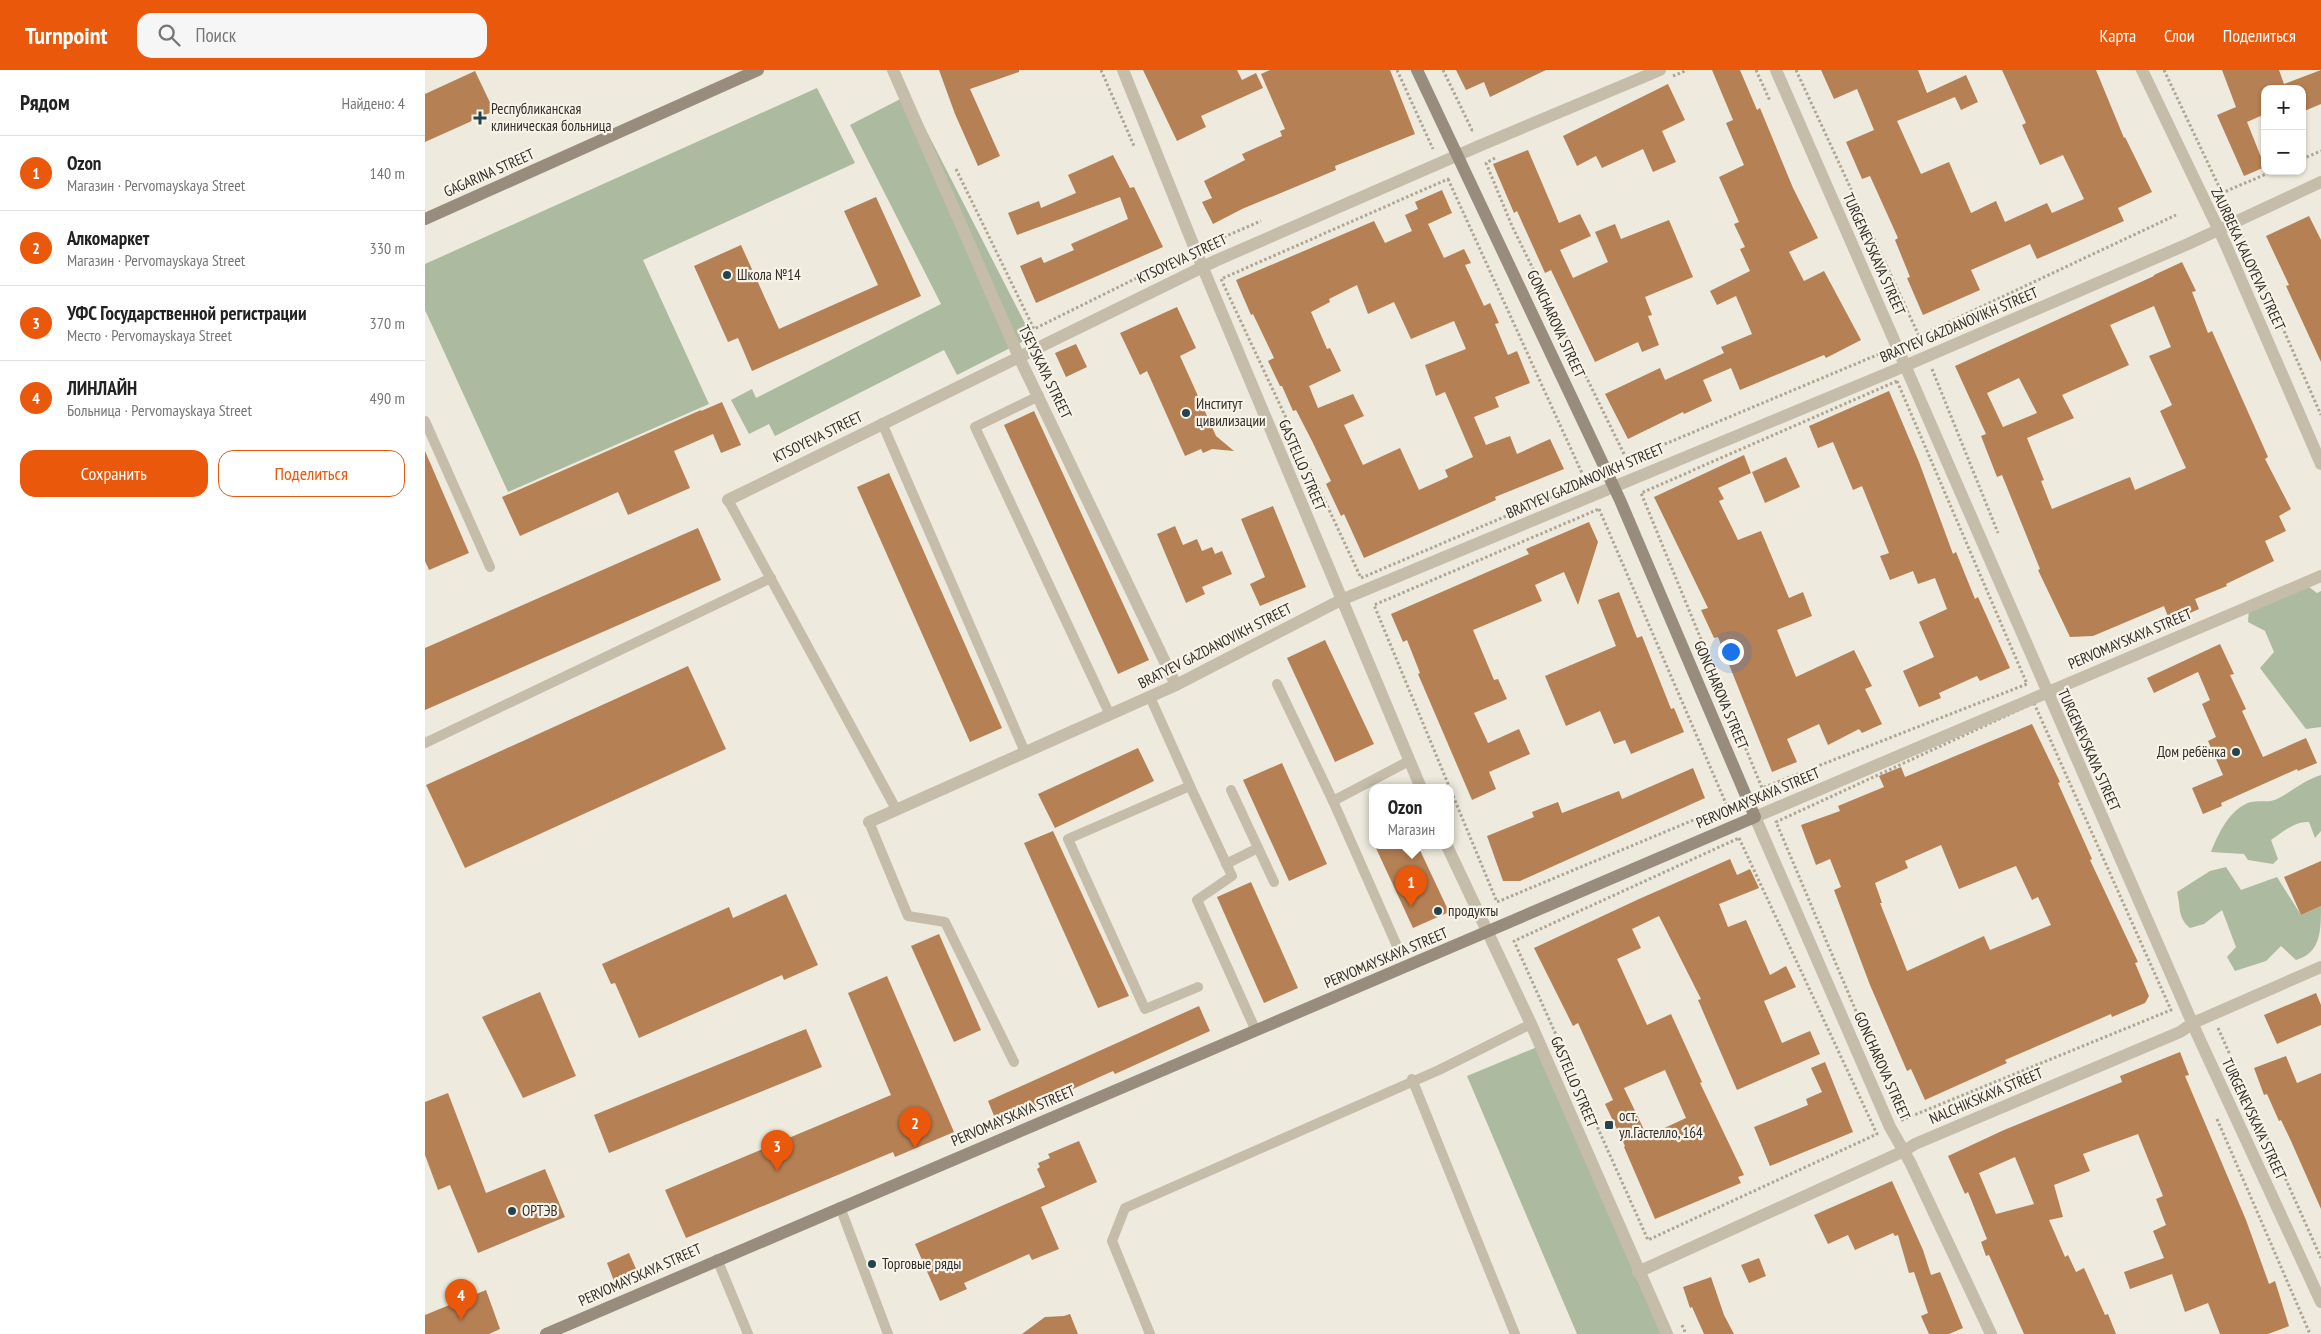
<!DOCTYPE html>
<html lang="ru">
<head>
<meta charset="utf-8">
<style>
  body { margin:0; font-family:"PT Sans Narrow",sans-serif; background:#f6f6f6; color:#222 }
  .controls { position:absolute; right:15px; top:15px; display:grid; overflow:hidden; border-radius:10px; box-shadow:0 1px 4px #0004 }
  .controls button { width:45px; height:45px; display:grid; place-items:center; padding:0; border:0; border-bottom:1px solid #e0e0e0; background:#fff; color:#222; font:25px sans-serif }
  .you { position:absolute; left:1305px; top:581px; width:18px; height:18px; margin:-12px; border:4px solid #fff; border-radius:50%; background:#1a73e8; box-shadow:0 0 0 8px #1a73e833 }
  .badge { display:grid; place-items:center; width:32px; height:32px; border-radius:50%; background:#ea580c; color:#fff; font-size:16px; font-weight:700 }
  .pin { position:absolute; translate:-50% -41px; filter:drop-shadow(0 1px 2px #0008) }
  .pin::after { content:''; position:absolute; top:26px; width:18px; height:15px; background:inherit; clip-path:polygon(0 0,100% 0,50% 100%) }
  .popup { position:absolute; left:944px; top:714px; width:85px; height:65px; box-sizing:border-box; display:grid; place-content:center; border-radius:10px; background:#fff; filter:drop-shadow(0 1px 4px #0005); font-size:16px; white-space:nowrap; color:#767676 }
  .popup b { font-size:19px; color:#222 }
  .popup::after { content:''; position:absolute; left:50%; top:100%; margin-left:-10px; border:10px solid transparent; border-top-color:#fff }
  .list { margin:0; padding:0; list-style:none }
  h2 { display:flex; justify-content:space-between; align-items:center; height:65px; margin:0; padding:0 20px; font-size:21px }
  h2 small { font-size:16px; font-weight:400; color:#767676 }
  .list li { display:grid; grid-template-columns:32px 1fr auto; gap:15px; align-items:center; box-sizing:border-box; height:75px; padding:0 20px; border-top:1px solid #e0e0e0 }
  .list b { display:block; font-size:19px; white-space:nowrap }
  .list p { margin:0; font-size:16px; white-space:nowrap; color:#767676 }
  .list em { font-size:16px; font-style:normal; color:#767676 }
  .actions { display:flex; gap:10px; padding:15px 20px }
  .actions a { flex:1; padding:11px 0; border:1px solid #ea580c; border-radius:15px; text-align:center; font-size:18px; color:#ea580c }
  .actions .main { background:#ea580c; color:#fff }
  .icon { flex:none; width:28px; height:28px; fill:none; stroke:currentColor; stroke-width:2; stroke-linecap:round; stroke-linejoin:round }
  .map { position:relative; flex:none; width:1896px; height:1264px; overflow:hidden }
  header { display:flex; align-items:center; gap:30px; box-sizing:border-box; height:70px; padding:0 25px; background:#ea580c; color:#fff }
  header strong { font-size:24px }
  nav { display:flex; gap:28px; margin-inline-start:auto; font-size:18px }
  .search { width:350px; height:45px; background:#f6f6f6; display:flex; align-items:center; gap:12px; box-sizing:border-box; padding:0 18px; border-radius:15px; color:#767676; font-size:19px }
  main { display:flex }
  aside { flex:1; background:#fff }
  .map>svg:first-child { display:block }
  .green { fill:#acbb9f }
  .building { fill:#b58054; fill-rule:evenodd }
  .lines { fill:none; stroke-linecap:round; stroke-linejoin:round }
  .path { stroke:#aea593; stroke-width:3; stroke-dasharray:2.5 2.5; stroke-linecap:butt }
  .lane { stroke:#c5bcaa; stroke-width:10 }
  .street { stroke:#c5bcaa; stroke-width:12 }
  .secondary { stroke:#988c7c; stroke-width:12 }
  .poi-dot { fill:#24434f; stroke:#f7f3e8; stroke-width:2 }
  .labels { text-anchor:middle; stroke-width:4.5; stroke-linejoin:round; paint-order:stroke }
  .poi-label { font-size:15px; fill:#342e29; stroke:#f7f3e8; text-anchor:start }
  .street-label { font-size:15px; fill:#342e29; stroke:#f7f3e8 }
</style>
</head>
<body>
<header>
<strong>Turnpoint</strong>
<div class="search"><svg class="icon" aria-label="search" viewBox="0 0 24 24"><circle cx="10" cy="10" r="6"/><path d="M15 15l6 6"/></svg>Поиск</div>
<nav><a>Карта</a><a>Слои</a><a>Поделиться</a></nav>
</header>
<main>
<aside>
<h2>Рядом<small>Найдено: 4</small></h2>
<ul class="list">
<li><span class="badge">1</span><div><b>Ozon</b><p>Магазин · Pervomayskaya Street</p></div><em>140 m</em></li>
<li><span class="badge">2</span><div><b>Алкомаркет</b><p>Магазин · Pervomayskaya Street</p></div><em>330 m</em></li>
<li><span class="badge">3</span><div><b>УФС Государственной регистрации</b><p>Место · Pervomayskaya Street</p></div><em>370 m</em></li>
<li><span class="badge">4</span><div><b>ЛИНЛАЙН</b><p>Больница · Pervomayskaya Street</p></div><em>490 m</em></li>
</ul>
<div class="actions"><a class="main">Сохранить</a><a>Поделиться</a></div>
</aside>
<div class="map">
<svg width="1896" height="1264" viewBox="0 0 1896 1264">
  <rect width="100%" height="100%" fill="#eeeadd"/>
  <g class="green">
    <path d="M392,18l38,75 -212,97 66,144 -201,88 -83,-182v-46z"/>
    <path d="M483,25l124,242 -75,38 -13,-25 -169,86 -6,-12 -20,10 -18,-34 21,-11 4,9 185,-94 -91,-179z"/>
    <path d="M1884,517l8,6 4,-2v136l-15,2 -46,-61 14,-16 -9,-21 -17,-9 1,-13z"/>
    <path d="M1896,705v56l-6,7 -6,-16c-14,-1 -26,10 -38,18l7,19 -5,5 -25,-4 -4,-6 -33,-2c7,-18 19,-44 40,-50 10,-2 17,1 26,-3 16,-8 27,-19 44,-24z"/>
    <path d="M1801,797l15,23 36,-13 24,38 20,-9c0,24 0,47 -25,54l-15,-14 -15,15 -31,10 -8,-14 9,-10 -14,-37 -18,14 -14,4c-13,-11 -9,-21 -13,-36l33,-21z"/>
    <path d="M1117,975l124,289h-89l-110,-258z"/>
  </g>
  <g class="building">
    <path d="M514,0h80v2l-49,17 30,67 -22,10 -23,-52z"/>
    <path d="M718,0h94l5,10 14,-7 7,15 -62,28 5,11 -29,14z"/>
    <path d="M845,0h120l25,64 -80,32 1,4 -94,39 -29,15 -11,-22 10,-4 -8,-17 41,-21 -3,-6 40,-18 -2,-5 5,-2 -24,-55z"/>
    <path d="M1031,0h90l-56,27 -6,-15 -18,8z"/>
    <path d="M1287,0h28l17,40 3,-2 33,80 25,50 -29,14 15,29 20,-10 37,69 -35,18 -2,-3 -84,35 -9,-22 -28,12 9,21 -28,13 -1,-2 -55,27 -23,-45 55,-26 5,12 59,-27 -3,-6 31,-13 -16,-38 -19,9 -7,-14 40,-20 -10,-22 5,-2 -11,-23 5,-2 -20,-45 25,-12 -18,-42 7,-3z"/>
    <path d="M1396,0h97l9,23 39,-18 12,27 -17,8 -6,-13 -58,24 24,53 28,-12 22,51 25,-12 9,21 42,-19 5,10 32,-14 -21,-44 -23,10 -18,-40 4,-2 -24,-53h94l28,68 1,-1 27,55 -34,16 6,13 -43,19 -44,19 -7,-15 -59,26 9,20 -57,25 -16,-37 3,-1 -15,-37 3,-2 -28,-62 -8,3 -16,-37 28,-12 -17,-41 -23,10z"/>
    <path d="M1797,0h57l5,14 37,-14v34l-19,8v-23h-37v25l-18,8 18,45 -21,9 -27,-61 19,-8z"/>
    <path d="M50,1l19,40 -69,31v-48z"/>
    <path d="M1243,14l17,36 -23,11 14,31 -23,10 -10,-23 -41,19 -6,-12 -19,10 -14,-30z"/>
    <path d="M1103,80l31,73 21,-9 11,22 -31,14 13,28 35,-16 -13,-30 20,-8 6,15 48,-19 24,57 -48,20 7,18 -4,1 11,29 -17,7 -4,-10 -43,20 -44,-92 -6,3 -28,-62 -3,2 -21,-49z"/>
    <path d="M688,85l17,33 4,-1 29,60 -127,56 -16,-37 21,-9 3,6 30,-13 -3,-6 57,-25 -8,-22 -103,38 -9,-22 31,-12 2,7 35,-15 -8,-18z"/>
    <path d="M1017,120l10,23 -24,11 16,34 20,-9 7,14 -6,2 19,41 6,-3 9,20 -4,1 13,31 9,-4 13,32 -35,14 4,10 -25,10 12,28 24,-9 7,18 33,-15 14,30 -69,28 1,3 -132,58 -20,-44 -3,2 -15,-32 5,-3 -19,-40 -16,-31 -3,1 -11,-25h-2l-12,-25 6,-3 -21,-44 -2,1 -15,-35 138,-59 11,22 27,-12 -7,-16 13,-6 -3,-7zM932,215l11,29 26,-12 17,37 43,-18 12,28 -41,16 11,31 9,-4 28,65 -28,13 3,7 -29,13 -19,-42 -37,17 -19,-40 20,-9 -11,-22 -35,14 -9,-22 32,-15 -11,-23 -3,1 -16,-37 19,-10 -1,-3z"/>
    <path d="M451,127l45,99 -169,75 -14,-33 -10,4 -34,-76 47,-21 38,84 99,-44 -34,-74z"/>
    <path d="M1884,146l12,24v122l-35,-76 3,-1 -23,-49z"/>
    <path d="M1757,192l14,29 -4,1 16,41 4,-2 56,126 -3,2 26,50 -12,7 7,15 -21,10 9,20 -48,23 1,2 -32,13 4,10 -29,13 -6,-16 -71,30 -23,1 -32,-67 2,-1 -38,-94 -5,2 -16,-41 5,-2 -31,-68 199,-90v-1zM1729,236l17,41 -22,9 23,49 -12,6 26,57 -51,22 -5,-13 -78,32 -11,-28 3,-1 -17,-42 47,-20 -12,-23 67,-30 -19,-40zM1594,308l18,35 -34,14 -16,-34z"/>
    <path d="M752,237l19,41 -16,8 36,80 18,15 -22,-2 -9,4 -2,-4 -16,7 -38,-85 -7,4 -20,-42z"/>
    <path d="M651,274l11,23 -21,10 -11,-24z"/>
    <path d="M1464,321l30,71 34,92 3,-2 19,47 3,-2 32,71 -30,13 -3,-5 -38,17 2,5 -22,9 -16,-36 31,-14 -15,-35 28,-13 -12,-31 -17,6 -5,-13 -23,9 -10,-24 9,-3 -27,-67 -9,4 -20,-48 -15,6 -9,-22z"/>
    <path d="M297,332l19,43 -20,8 -8,-19 -39,17 16,37 -62,27 -10,-23 -98,44 -18,-39 199,-87v1z"/>
    <path d="M609,341l115,249 -31,14 -114,-249z"/>
    <path d="M0,381l44,102 -40,17 -4,-9z"/>
    <path d="M1319,385l7,18 -33,15 6,11 -5,2 19,39 23,-9 28,67 14,-6 9,24 -35,14 19,47 58,-27 18,36 -7,3 17,35 -20,9 -3,-4 -31,16 -9,-21 -32,15 10,23 -25,10 -54,-135 -4,1 -13,-28 7,-2 -54,-111z"/>
    <path d="M1361,387l14,30 -35,16 -13,-31z"/>
    <path d="M464,403l113,255 -32,14 -113,-255z"/>
    <path d="M848,436l33,81 -46,19 -10,-22 15,-7 -24,-58z"/>
    <path d="M1164,452l9,20 -20,63 -14,-33 -29,13 7,16 -69,29 21,50 4,-1 9,20 -33,14 14,30 31,-14 11,25 -41,18 7,17 -24,11 -54,-126 2,-1 -13,-33 -4,2 -12,-28 138,-60 -3,-5z"/>
    <path d="M750,456l8,19 14,-6 5,12 10,-4 3,7 7,-3 10,23 -30,13 3,7 -19,9 -29,-69z"/>
    <path d="M273,458l23,52 -296,130v-62z"/>
    <path d="M1194,522l18,46 5,-2 29,73 3,-1 10,24 -53,22 -6,-14 -11,4 -14,-33 -34,15 -21,-50 71,-30 -18,-46z"/>
    <path d="M900,570l49,104 -39,18 -48,-104z"/>
    <path d="M1795,574l14,30 -4,1 16,34 -4,2 21,46 43,-19 11,25 -19,8 -1,-2 -76,34 1,3 -19,8 -11,-26 31,-13 -15,-34 8,-4 -14,-33 8,-4 -12,-28 -44,21 -7,-15z"/>
    <path d="M263,596l38,83 -261,119 -39,-83z"/>
    <path d="M1607,654l28,58 -2,1 34,76 -2,1 48,102 -3,1 14,33 -4,7 -33,14 -1,-3 -76,33 -30,13 2,3 -82,37 -14,-31 -4,2 -37,-86 -36,-95 7,-3 -11,-28 -14,6 -15,-40 39,-14 -2,-5 46,-19 -5,-11 22,-9 4,10zM1516,775l18,44 57,-23 16,34 6,-3 13,28 -61,25 -6,-14 -77,35 -27,-68h2l-7,-20 33,-15 -3,-7z"/>
    <path d="M713,678l16,33 -99,47 -17,-34z"/>
    <path d="M857,693l45,101 -38,17 -46,-101z"/>
    <path d="M1268,698l12,30 -185,83h-17l-16,-45 47,-19 -2,-5 26,-10 4,11 57,-22 3,8z"/>
    <path d="M628,761l76,165 -31,12 -74,-165z"/>
    <path d="M950,776h43l31,66 -36,16z"/>
    <path d="M1305,789l7,16 13,-6 9,19 -40,16 9,23 18,-7 24,55 16,-9 10,21 -32,14 18,42 28,-12 10,23 -83,36 -39,-90 3,-1 -42,-83 -27,13 9,19 -24,11 30,66 24,-11 31,68 -2,1 44,92 -6,2 3,6 -86,36 -31,-72 1,-1 -20,-42 8,-4 -35,-77 -5,3 -39,-78 105,-49zM1240,1000l21,48 -39,18 -23,-48z"/>
    <path d="M1896,791v45l-20,9 -17,-38z"/>
    <path d="M826,812l47,106 -34,15 -47,-106z"/>
    <path d="M361,824l32,71 -34,15 -2,-5 -143,63 -24,-55 -4,1 -9,-20 127,-57 4,11z"/>
    <path d="M514,864l42,96 -27,12 -43,-96z"/>
    <path d="M462,906l67,156 -59,25 -2,-5 -207,86 -21,-48 226,-95 -43,-102z"/>
    <path d="M115,922l36,84 -53,22 -41,-81z"/>
    <path d="M1891,923l5,12v20l-44,19 -13,-29z"/>
    <path d="M774,936l11,25 -95,43 -2,-3 -116,52 -9,-22z"/>
    <path d="M381,959l16,38 -213,86 -15,-38z"/>
    <path d="M1755,982l9,23 -4,1 61,144 23,64 6,-3 14,45 -21,8h-48l-12,-31 -23,9 -13,-38 -42,15 -6,-17 40,-14 -11,-27 13,-6 -10,-26 7,-3 -25,-62 -55,20 7,17 -36,14 9,32 -14,3 16,37 3,-2 8,17 8,-4 21,47 3,-1 8,20h-92l-35,-79 -3,1 -5,-14 6,-3 -19,-47 -3,2 -17,-38 56,-26 118,-48 -2,-6zM1590,1087l19,47 -38,10 -17,-41z"/>
    <path d="M1861,986l11,27 24,-10v136l-30,-68 -10,-21 -2,1 -12,-27 -3,1 -10,-27z"/>
    <path d="M1400,992l28,70 -83,34 -16,-39 54,-22 -2,-6 16,-7 -11,-24z"/>
    <path d="M23,1023l38,100 59,-24 20,48 -87,36 -28,-68 -12,5 -13,-35v-53z"/>
    <path d="M654,1071l18,41 -56,25 18,42 -27,11 -3,-6 -65,29 3,6 -27,12 -25,-57 130,-57 -8,-18 3,-2 -2,-4 12,-5 -2,-4z"/>
    <path d="M1467,1111l31,69 8,25 9,-3 23,56 -14,6h-20l-8,-18 7,-3 -14,-41 -5,1 -11,-38 -3,1 -2,-3 -38,17 -7,-15 -20,9 -14,-29z"/>
    <path d="M204,1183l8,18 -23,10 -7,-18z"/>
    <path d="M1334,1188l7,18 -17,7 -8,-18z"/>
    <path d="M1286,1207l13,38 10,19h-30l-12,-27 -2,1 -7,-21z"/>
    <path d="M61,1220l14,39 -11,5h-64v-19z"/>
    <path d="M645,1244l8,20h-56l23,-17 19,-1z"/>
  </g>
  <g class="lines">
    <g class="path">
      <path d="M676,0l33,76"/>
      <path d="M972,0l36,79"/>
      <path d="M1018,0l29,60 3,-1"/>
      <path d="M1331,0l14,31"/>
      <path d="M1371,0l123,266 257,-121"/>
      <path d="M1739,0l58,123 51,-22"/>
      <path d="M1248,6l14,-6"/>
      <path d="M1070,88l-9,5 26,63 115,234 257,-108"/>
      <path d="M1877,89l19,-8"/>
      <path d="M531,99l78,160 147,-73"/>
      <path d="M1023,109l138,303 -225,96 -140,-299z"/>
      <path d="M1817,165l79,180"/>
      <path d="M785,173l51,-22"/>
      <path d="M1507,299l66,164"/>
      <path d="M1472,311l130,303 -265,104 -121,-295z"/>
      <path d="M1174,439l128,297 -230,96 -123,-297z"/>
      <path d="M1609,633l137,307 -269,110 -126,-298z"/>
      <path d="M1314,768l138,296 -229,106 -134,-299z"/>
      <path d="M1793,958l103,230"/>
      <path d="M1792,1049l93,215"/>
      <path d="M1257,1255l4,9"/>
    </g>
    <g class="lane">
      <path d="M614,326l-64,31 135,288"/>
      <path d="M0,351l65,146"/>
      <path d="M457,353l143,329"/>
      <path d="M303,430l168,309"/>
      <path d="M852,614l56,117"/>
      <path d="M725,627l40,89 -122,53 77,170 53,-22"/>
      <path d="M0,673l346,-165"/>
      <path d="M765,716l42,90 -35,24 59,131"/>
      <path d="M806,720l43,92"/>
      <path d="M444,752l39,94 37,6 69,140"/>
      <path d="M801,794l32,-16"/>
      <path d="M972,876l-64,-145 76,-40"/>
      <path d="M987,1009l103,255"/>
      <path d="M415,1137l48,127"/>
      <path d="M292,1189l31,75"/>
      <path d="M725,1264l-38,-93 13,-33 314,-138 92,-46"/>
    </g>
    <g class="street">
      <path d="M468,0l126,287 157,328"/>
      <path d="M698,0l72,179 226,539"/>
      <path d="M1351,0l422,966 123,266"/>
      <path d="M1717,0l83,173 96,221"/>
      <path d="M303,430l487,-239 264,-115 181,-76"/>
      <path d="M444,752l307,-137 165,-85 552,-229 295,-127 133,-62"/>
      <path d="M1022,776l84,178 136,310"/>
      <path d="M1213,1202l266,-121 11,-7 265,-112 13,-9 128,-56"/>
      <path d="M1566,1264l-81,-172 -20,-35 -135,-310 566,-241"/>
    </g>
    <g class="secondary">
      <path d="M0,149l333,-149"/>
      <path d="M121,1264l1209,-517 -135,-317 -203,-430"/>
    </g>
  </g>
  <g class="poi-dot">
    <path d="M52.5 40.5h5v5h5v5h-5v5h-5v-5h-5v-5h5z"/>
    <circle cx="302" cy="205" r="5"/>
    <circle cx="761" cy="343" r="5"/>
    <circle cx="1811" cy="682" r="5"/>
    <circle cx="1013" cy="841" r="5"/>
    <rect x="1179" y="1050" width="10" height="10" rx="2.5"/>
    <circle cx="87" cy="1141" r="5"/>
    <circle cx="447" cy="1194" r="5"/>
  </g>
  <g class="labels">
    <g class="poi-label">
      <text x="66" y="44">Республиканская<tspan x="66" dy="17">клиническая больница</tspan></text>
      <text x="312" y="210">Школа №14</text>
      <text x="771" y="339">Институт<tspan x="771" dy="17">цивилизации</tspan></text>
      <text x="1801" y="687" text-anchor="end">Дом ребёнка</text>
      <text x="1023" y="846">продукты</text>
      <text x="1194" y="1051">ост.<tspan x="1194" dy="17">ул.Гастелло, 164</tspan></text>
      <text x="97" y="1146">ОРТЭВ</text>
      <text x="457" y="1199">Торговые ряды</text>
    </g>
    <g class="street-label">
      <text transform="translate(64 103) rotate(-24)" y="5">GAGARINA STREET</text>
      <text transform="translate(1449 184) rotate(66)" y="5">TURGENEVSKAYA STREET</text>
      <text transform="translate(757 189) rotate(-25)" y="5">KTSOYEVA STREET</text>
      <text transform="translate(1823 189) rotate(65)" y="5">ZAURBEKA KALOYEVA STREET</text>
      <text transform="translate(1131 254) rotate(65)" y="5">GONCHAROVA STREET</text>
      <text transform="translate(1534 255) rotate(-23)" y="5">BRATYEV GAZDANOVIKH STREET</text>
      <text transform="translate(620 302) rotate(64)" y="5">TSEYSKAYA STREET</text>
      <text transform="translate(393 367) rotate(-26)" y="5">KTSOYEVA STREET</text>
      <text transform="translate(877 395) rotate(67)" y="5">GASTELLO STREET</text>
      <text transform="translate(1160 411) rotate(-23)" y="5">BRATYEV GAZDANOVIKH STREET</text>
      <text transform="translate(1705 569) rotate(-23)" y="5">PERVOMAYSKAYA STREET</text>
      <text transform="translate(790 576) rotate(-27)" y="5">BRATYEV GAZDANOVIKH STREET</text>
      <text transform="translate(1296 625) rotate(67)" y="5">GONCHAROVA STREET</text>
      <text transform="translate(1664 680) rotate(66)" y="5">TURGENEVSKAYA STREET</text>
      <text transform="translate(1333 728) rotate(-23)" y="5">PERVOMAYSKAYA STREET</text>
      <text transform="translate(961 888) rotate(-23)" y="5">PERVOMAYSKAYA STREET</text>
      <text transform="translate(1457 996) rotate(66)" y="5">GONCHAROVA STREET</text>
      <text transform="translate(1149 1012) rotate(67)" y="5">GASTELLO STREET</text>
      <text transform="translate(1561 1026) rotate(-23)" y="5">NALCHIKSKAYA STREET</text>
      <text transform="translate(588 1046) rotate(-23)" y="5">PERVOMAYSKAYA STREET</text>
      <text transform="translate(1829 1049) rotate(65)" y="5">TURGENEVSKAYA STREET</text>
      <text transform="translate(215 1205) rotate(-24)" y="5">PERVOMAYSKAYA STREET</text>
    </g>
  </g>
</svg>
<div class="controls">
<button>+</button>
<button>−</button>
</div>
<div class="you"></div>
<div class="pin badge" style="left:986px;top:837px">1</div>
<div class="popup"><b>Ozon</b>Магазин</div>
<div class="pin badge" style="left:490px;top:1078px">2</div>
<div class="pin badge" style="left:352px;top:1101px">3</div>
<div class="pin badge" style="left:36px;top:1250px">4</div>
</div>
</main>
</body>
</html>
